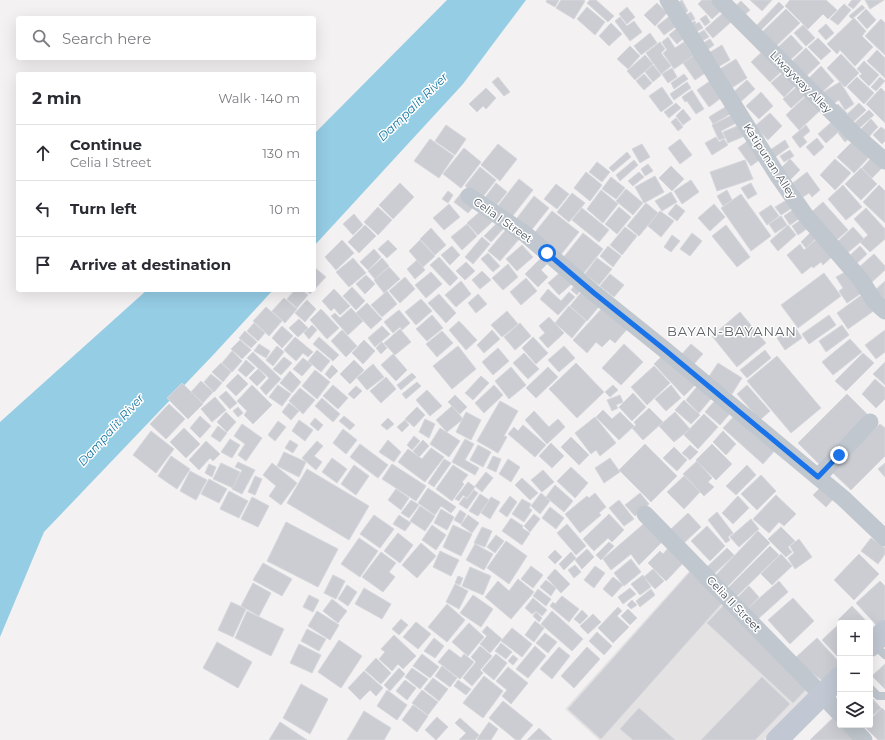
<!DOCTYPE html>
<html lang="en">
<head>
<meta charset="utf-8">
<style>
  body { margin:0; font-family:Montserrat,sans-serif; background:#f2f2f3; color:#2b2b33 }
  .controls { position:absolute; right:12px; bottom:12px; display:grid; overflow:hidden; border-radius:4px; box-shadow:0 4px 16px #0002 }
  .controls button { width:36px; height:36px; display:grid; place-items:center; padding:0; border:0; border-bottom:1px solid #e1e1e2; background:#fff; color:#2b2b33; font:20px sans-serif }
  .stop { position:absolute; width:12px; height:12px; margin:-9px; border:3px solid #1a73e8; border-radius:50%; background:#fff }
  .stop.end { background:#1a73e8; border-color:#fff; box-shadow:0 1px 4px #0008 }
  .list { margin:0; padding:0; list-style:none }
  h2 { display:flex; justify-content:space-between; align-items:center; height:52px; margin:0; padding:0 16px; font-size:17px }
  h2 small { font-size:13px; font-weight:400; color:#7c7c81 }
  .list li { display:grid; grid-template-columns:26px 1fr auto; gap:12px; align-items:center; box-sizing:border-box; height:56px; padding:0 16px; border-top:1px solid #e1e1e2 }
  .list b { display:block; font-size:15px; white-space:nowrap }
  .list p { margin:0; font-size:13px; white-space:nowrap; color:#7c7c81 }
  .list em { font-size:13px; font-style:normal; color:#7c7c81 }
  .icon { flex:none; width:22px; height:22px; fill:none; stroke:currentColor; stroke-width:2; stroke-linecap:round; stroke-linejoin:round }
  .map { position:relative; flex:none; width:885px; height:740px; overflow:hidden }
  .search { position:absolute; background:#fff; box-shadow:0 4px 16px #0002; left:16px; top:16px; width:300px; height:44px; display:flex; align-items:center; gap:10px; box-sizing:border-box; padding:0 14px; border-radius:4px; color:#7c7c81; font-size:15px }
  .panel { position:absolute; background:#fff; box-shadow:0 4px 16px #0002; left:16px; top:72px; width:300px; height:220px; border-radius:4px }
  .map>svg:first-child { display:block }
  .education { fill:#e4e2e2 }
  .water { fill:#95cde5 }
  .building { fill:#cbcdd3; stroke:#d6d7dc }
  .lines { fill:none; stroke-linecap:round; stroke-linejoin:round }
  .service { stroke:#c0c7ce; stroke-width:8 }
  .minor { stroke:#c0c7ce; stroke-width:17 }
  .secondary { stroke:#c1c8d3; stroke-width:22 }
  .route { stroke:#1a73e8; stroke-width:5 }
  .labels { text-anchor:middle; stroke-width:3; stroke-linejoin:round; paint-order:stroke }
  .street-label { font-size:11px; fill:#4a525d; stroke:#fff }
  .water-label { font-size:12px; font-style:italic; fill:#1978a1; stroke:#fff }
  .quarter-label { font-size:13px; letter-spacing:1px; fill:#5e6165; stroke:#fff }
</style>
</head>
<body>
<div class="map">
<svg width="885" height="740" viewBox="0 0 885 740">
  <rect width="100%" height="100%" fill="#f3f1f1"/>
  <path class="education" d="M691,569l123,119 -50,52h-165l-34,-31z"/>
  <g class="water">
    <path d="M447,0h79l-63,84 -149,162v-112z"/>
    <path d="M147,290h126l-58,63 -171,179 -44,105v-215z"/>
  </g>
  <g class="building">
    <path d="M547,0h12l-4,7 -9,-5z"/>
    <path d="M561,0h22l2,1 -11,18 -18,-11z"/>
    <path d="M590,0h6l18,16 -6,6 -21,-19z"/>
    <path d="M682,0l6,11 -8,5 -6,-11z"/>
    <path d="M702,0h13l8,9 -11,10 -14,-15z"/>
    <path d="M750,0h22l-10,11z"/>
    <path d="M790,0h36l11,10 -9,9 -5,-5 -15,15 -23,-23z"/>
    <path d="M852,0h9l-8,9 -5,-4z"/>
    <path d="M865,0h19l-14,9z"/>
    <path d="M741,1l9,9 -8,7 -9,-9z"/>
    <path d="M779,2l5,5 -26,26 -5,-4z"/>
    <path d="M657,3l10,10 -12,13 -11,-11z"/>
    <path d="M844,4l7,6 -13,15 -8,-6z"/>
    <path d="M862,5l3,3 -13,11 -3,-3z"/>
    <path d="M587,7l18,15 -10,13 -18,-16z"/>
    <path d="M627,7l8,10 -8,7 -8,-10z"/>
    <path d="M786,9l14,14 -28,27 -14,-14z"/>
    <path d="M866,9l10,11 -9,9 -10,-11z"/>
    <path d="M691,12l4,7 -10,6 -4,-7z"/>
    <path d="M723,13l8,9 -18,16 -8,-9z"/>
    <path d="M671,15l7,10 -14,10 -7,-9z"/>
    <path d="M706,15l4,7 -5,4 -5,-7z"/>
    <path d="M620,17l7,9 7,-5 8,11 -12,9 -15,-20z"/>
    <path d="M854,18l12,13 -4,5 11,11 -18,19 -15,-16 -3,4 -10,-10z"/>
    <path d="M881,19l4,4v32l-20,-19z"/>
    <path d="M695,21l1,3 3,-2 4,6 -11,6 -5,-9z"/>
    <path d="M611,23l11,11 -13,12 -10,-10z"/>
    <path d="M826,24l8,9 -8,7 -8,-9z"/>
    <path d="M803,25l12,13 -9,8 -12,-13z"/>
    <path d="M677,28l8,9 -8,7 -8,-9z"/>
    <path d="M704,30l5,7 -11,6 -5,-6z"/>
    <path d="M650,33l7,10 -16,12 -7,-9z"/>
    <path d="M791,35l12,13 -17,16 -12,-13z"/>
    <path d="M668,37l7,11 9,-6 9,14 -19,13 -11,-16 4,-3 -5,-8z"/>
    <path d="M818,38l13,13 -10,9 -13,-13z"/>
    <path d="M710,39l4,6 -10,7 -4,-7z"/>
    <path d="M660,42l5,7 -4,4 10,13 -10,8 -15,-21z"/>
    <path d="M722,45l8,15 -14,8 -9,-14z"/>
    <path d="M630,46l10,10 -12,13 -11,-10z"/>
    <path d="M806,48l14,15 -19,18 -14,-15z"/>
    <path d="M765,49l19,20 -14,13 -19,-20z"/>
    <path d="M877,50l8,8v20l-18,-17z"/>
    <path d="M696,54l12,17 -13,9 -12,-17z"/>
    <path d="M841,54l18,19 -14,14 -18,-19z"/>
    <path d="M645,55l8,9 -18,16 -8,-9z"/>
    <path d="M736,59l11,19 -17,11 -15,-17z"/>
    <path d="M864,61l15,14 -10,11 -10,-10 3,-2 -5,-5z"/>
    <path d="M653,65l8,10 -8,7 -8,-10z"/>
    <path d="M821,66l13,15 -16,15 -13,-14z"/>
    <path d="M672,68l5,9 -9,6 -6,-9z"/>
    <path d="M786,70l12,13 -14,14 -13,-14z"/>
    <path d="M644,74l8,9 -8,7 -8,-9z"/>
    <path d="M684,74l4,5 -14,10 -3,-6z"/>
    <path d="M498,77l12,15 -6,4 -12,-14z"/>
    <path d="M857,77l17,16 -10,11 -17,-17z"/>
    <path d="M880,77l5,4 -9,10 -5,-4z"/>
    <path d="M747,80l8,9 -18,16 -8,-9z"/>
    <path d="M710,81l11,17 -12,9 -12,-17z"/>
    <path d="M687,82l4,6 -17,12 -4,-6z"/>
    <path d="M840,82l14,22 -9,6 -6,-10 -11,7 -8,-13z"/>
    <path d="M801,83l8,9 -18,16 -8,-9z"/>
    <path d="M662,87l11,16 -12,9 -12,-16z"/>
    <path d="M486,88l10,10 -10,11 -3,-3 -6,6 -8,-8z"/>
    <path d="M881,88l4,4v31l-19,-19z"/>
    <path d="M692,90l12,19 -8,5 -9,-13 -2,1 -3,-5z"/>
    <path d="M761,92l12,14 -14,13 -13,-13z"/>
    <path d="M810,92l14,15 -25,23 -13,-15z"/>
    <path d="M676,103l5,5 -12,10 -5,-6z"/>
    <path d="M859,103l7,7 -16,15 -7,-7z"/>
    <path d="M838,104l10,10 -5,4 -11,-8z"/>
    <path d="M727,106l5,7 -19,11 -4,-7z"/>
    <path d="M683,109l8,10 -8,6 -7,-9z"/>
    <path d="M869,110l5,5 -19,17 -5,-5z"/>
    <path d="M770,113l12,13 -14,14 -13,-14z"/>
    <path d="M734,114l4,8 -17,9 4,7 -6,2 -7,-15z"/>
    <path d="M676,118l7,9 -5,4 -7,-9z"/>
    <path d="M836,118l8,9 -18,16 -8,-9z"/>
    <path d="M871,119l7,8 -14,15 -8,-8z"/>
    <path d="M742,124l5,11 -19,8 -5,-11z"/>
    <path d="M446,125l20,14 -11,16 -20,-14z"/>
    <path d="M806,125l4,6 -7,6 4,5 -7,6 -8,-11z"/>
    <path d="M845,127l7,9 -7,6 -7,-9z"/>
    <path d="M881,127l4,3v11l-3,3 -9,-9z"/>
    <path d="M716,137l3,5 5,-3 4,6 -16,10 -7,-12z"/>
    <path d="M817,138l7,9 -10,9 -8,-9z"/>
    <path d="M430,139l24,17 -15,22 -25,-17z"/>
    <path d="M680,139l12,16 -12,9 -12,-16z"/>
    <path d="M855,139l16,16 -17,18 -17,-16z"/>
    <path d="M749,140l13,18 -11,8 -13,-18z"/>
    <path d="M785,140l4,7 -14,10 -5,-7z"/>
    <path d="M498,144l19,15 -17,22 -19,-16z"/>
    <path d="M642,144l8,13 -10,6 -8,-14z"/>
    <path d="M464,148l17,14 -20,26 -18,-14z"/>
    <path d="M790,150l4,6 -10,6 -4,-6z"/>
    <path d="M627,152l4,5 -18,15 -4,-4z"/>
    <path d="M874,155l11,10 -13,13 -10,-10z"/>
    <path d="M790,159l10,11 -12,12 -11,-10z"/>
    <path d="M835,159l16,14 -16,17 -15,-15z"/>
    <path d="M634,160l4,5 -18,16 -4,-6z"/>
    <path d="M745,160l8,19 -36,12 -7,-19z"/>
    <path d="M597,162l13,10 -8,10 -13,-10z"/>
    <path d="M648,164l5,7 -8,5 -4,-7z"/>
    <path d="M671,166l13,13 -12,12 -13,-13z"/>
    <path d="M480,167l16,13 -15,19 -16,-13z"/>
    <path d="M861,168l16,16 -16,16 -16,-16z"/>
    <path d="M586,172l16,13 -12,16 -16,-13z"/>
    <path d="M639,172l5,5 -11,9 -5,-5z"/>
    <path d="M807,172l13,18 -8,7 -3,-4 -6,4 -10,-14z"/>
    <path d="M655,176l9,16 -20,11 -9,-16z"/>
    <path d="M611,177l14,11 -9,11 -14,-10z"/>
    <path d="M519,179l14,11 -22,28 -14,-11z"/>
    <path d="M691,180l8,12 -17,12 -8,-13z"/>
    <path d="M400,183l14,14 -21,22 -14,-14z"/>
    <path d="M496,183l11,9 -12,15 -11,-8z"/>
    <path d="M751,183l6,11 -9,5 -7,-11z"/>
    <path d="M556,184l13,10 -12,15 -13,-10z"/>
    <path d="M843,185l19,22 -16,13 -18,-21z"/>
    <path d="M879,185l6,6v32l-22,-21z"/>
    <path d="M626,189l17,14 -10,12 -17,-14z"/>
    <path d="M601,190l17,14 -15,19 -16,-14z"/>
    <path d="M727,190l5,10 -9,6 -6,-10z"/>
    <path d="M448,191l5,4 -5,8 -6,-4z"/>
    <path d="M462,192l14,12 -8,9 -14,-11z"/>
    <path d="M671,192l6,10 -15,9 -7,-10z"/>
    <path d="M572,193l13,10 -16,19 -12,-10z"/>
    <path d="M741,194l30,42 -20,15 -30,-43z"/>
    <path d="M534,196l15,12 -20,25 -15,-11z"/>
    <path d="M790,198l5,8 -14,9 -6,-8z"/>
    <path d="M823,202l25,28 -16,14 -25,-28z"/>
    <path d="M646,203l12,10 -19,23 -12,-10z"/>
    <path d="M449,204l11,13 -16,13 -11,-12z"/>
    <path d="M676,204l9,7 -8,10 -9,-7z"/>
    <path d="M714,204l11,13 -15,14 -12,-13z"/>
    <path d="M771,205l8,11 -12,9 -8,-12z"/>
    <path d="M378,207l14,13 -14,15 -14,-13z"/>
    <path d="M619,207l12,10 -14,17 -12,-10z"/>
    <path d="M797,207l6,9 -13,9 -6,-9z"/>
    <path d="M582,208l27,22 -10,12 -27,-22z"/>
    <path d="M866,208l19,21v10l-15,13 -10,-10 8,-7 -14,-16z"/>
    <path d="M483,209l10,12 -15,14 -11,-12z"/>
    <path d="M552,211l27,21 -20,25 -27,-21z"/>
    <path d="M660,211l14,10 -13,16 -13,-11z"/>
    <path d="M354,214l9,11 -10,10 -10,-11z"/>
    <path d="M781,216l6,9 -12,8 -6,-9z"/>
    <path d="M805,217l6,9 -13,9 -6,-9z"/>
    <path d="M500,220l6,6 -15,16 -7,-6z"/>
    <path d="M467,224l10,12 -15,14 -11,-13z"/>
    <path d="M365,225l11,11 -17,17 -11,-11z"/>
    <path d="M726,225l24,32 -13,10 -25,-31z"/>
    <path d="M788,225l8,10 -18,16 -8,-10z"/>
    <path d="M509,226l12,11 -21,24 -12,-10z"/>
    <path d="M625,227l12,9 -15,19 -12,-10z"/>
    <path d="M853,227l11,12 -19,16 -10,-11z"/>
    <path d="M431,228l15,17 -11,10 -15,-16z"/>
    <path d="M814,229l6,5 -14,14 -5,-6z"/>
    <path d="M583,233l20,16 -20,25 -20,-16z"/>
    <path d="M692,233l10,8 -12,15 -10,-7z"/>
    <path d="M672,235l8,6 -9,11 -7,-5z"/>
    <path d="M482,237l8,7 -17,20 -8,-7z"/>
    <path d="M819,237l15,18 -11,10 -2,-3 -8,6 -1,-2 -10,8 -15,-19 13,-11 4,6z"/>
    <path d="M342,240l12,13 -18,17 -11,-13z"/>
    <path d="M388,240l9,9 -10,9 -9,-9z"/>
    <path d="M420,240l15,16 -12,11 -14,-16z"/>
    <path d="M522,245l11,12 -16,14 -11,-12z"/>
    <path d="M452,246l8,9 -10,10 -9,-10z"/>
    <path d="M608,246l13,10 -8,11 -13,-11z"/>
    <path d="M860,246l7,8 -13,12 -7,-8z"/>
    <path d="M374,249l7,8 -13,13 -8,-8z"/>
    <path d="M488,253l12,13 -7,6 -12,-13z"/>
    <path d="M874,254l11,12v4l-14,13 -13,-15z"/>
    <path d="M543,256l6,6 -8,8 7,7 -10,10 -13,-13z"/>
    <path d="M439,257l19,21 -8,8 -20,-21z"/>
    <path d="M353,258l13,15 -17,14 -13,-15z"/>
    <path d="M382,258l7,8 -14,13 -7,-8z"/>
    <path d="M597,258l15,11 -13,16 -14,-11z"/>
    <path d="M417,260l8,10 -10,9 -8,-10z"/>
    <path d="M466,262l9,9 -10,9 -9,-9z"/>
    <path d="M508,264l10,13 -15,13 -11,-12z"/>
    <path d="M314,267l12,10 -16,17 -5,-4h9z"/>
    <path d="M389,267l11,12 -16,14 -10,-13z"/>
    <path d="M564,269l11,12 -16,14 -11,-12z"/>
    <path d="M849,270l14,22 -16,11 -8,-12 4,-3 -7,-11z"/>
    <path d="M482,271l9,9 -11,9 -8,-9z"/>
    <path d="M431,272l11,12 -16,14 -11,-13z"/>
    <path d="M824,273l17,23 -43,32 -17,-23z"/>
    <path d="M610,274l14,11 -10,12 -14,-11z"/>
    <path d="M366,275l9,9 -10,10 -9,-10z"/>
    <path d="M405,277l10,12 -15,14 -11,-12z"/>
    <path d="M526,278l11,13 -16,14 -11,-13z"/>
    <path d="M461,281l10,13 -15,13 -11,-12z"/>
    <path d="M885,281v18l-2,2 -9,-10z"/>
    <path d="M577,282l6,5 -6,8 -6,-5z"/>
    <path d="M352,287l13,14 -9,9 -13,-14z"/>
    <path d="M334,289l16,17 -10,9 -6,-7 -3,3 -9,-10z"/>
    <path d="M548,289l13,12 8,-9 6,5 -17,18 -18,-16z"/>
    <path d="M584,289l17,15 -14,17 -17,-15z"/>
    <path d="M295,290h7l6,5 -11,13 -10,-9z"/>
    <path d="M387,291l10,13 -15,13 -11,-12z"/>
    <path d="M439,294l17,19 -10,10 -18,-20z"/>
    <path d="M478,294l9,10 -11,9 -8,-10z"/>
    <path d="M863,294l12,16 -27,19 -11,-16z"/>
    <path d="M284,298l13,11 -12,14 -13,-12z"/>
    <path d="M421,299l11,12 -16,14 -11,-13z"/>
    <path d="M307,300l9,9 -11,13 -10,-9z"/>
    <path d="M367,303l15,16 -11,10 -15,-16z"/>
    <path d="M605,305l24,22 -14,16 -5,-4 -8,8 -6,-5 -9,11 -14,-13z"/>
    <path d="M569,306l17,15 -14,17 -17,-15z"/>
    <path d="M266,307l16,14 -13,15 -16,-15z"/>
    <path d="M351,308l12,13 -15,14 -17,-19 4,-3 5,5z"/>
    <path d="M321,309l18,19 -12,11 -17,-19z"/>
    <path d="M399,310l11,13 -8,7 -2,-3 -7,6 -9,-11z"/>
    <path d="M507,311l11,13 -16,13 -11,-12z"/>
    <path d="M740,312l26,31 -29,24 -25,-31z"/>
    <path d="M432,315l11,13 -16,13 -11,-12z"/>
    <path d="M829,315l7,10 -27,19 -7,-10z"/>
    <path d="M549,317l15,16 -16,15 -9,-10 6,-5 -6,-7z"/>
    <path d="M299,319l9,9 -10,9 -9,-9z"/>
    <path d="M459,321l18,19 -11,10 -17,-20z"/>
    <path d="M254,323l11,10 -7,8 -11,-10z"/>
    <path d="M520,323l11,13 -16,14 -11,-13z"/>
    <path d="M312,325l5,5 -8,9 -5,-6z"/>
    <path d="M842,325l7,10 -23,17 -7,-11z"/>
    <path d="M282,326l11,10 -11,12 -10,-10z"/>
    <path d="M382,326l8,8 -15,13 -7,-9z"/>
    <path d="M795,327l7,11 -17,12 -8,-12z"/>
    <path d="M400,329l11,13 -16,13 -11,-12z"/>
    <path d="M342,330l15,16 -11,11 -15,-16z"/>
    <path d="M492,330l8,9 -16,14 -7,-8z"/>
    <path d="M885,330v22l-9,7 -11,-14z"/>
    <path d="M245,331l12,11 -6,6 -12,-10z"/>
    <path d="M442,331l11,12 -16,14 -11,-13z"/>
    <path d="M295,337l18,15 -5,5 -5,-4 -7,8 -12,-11z"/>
    <path d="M319,337l20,18 -6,6 -20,-17z"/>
    <path d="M533,337l15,16 -12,11 -14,-16z"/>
    <path d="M850,339l12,13 -29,23 -11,-13z"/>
    <path d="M240,340l11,10 -9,9 -11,-10z"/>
    <path d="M364,340l11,11 -12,13 -11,-11z"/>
    <path d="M382,342l5,6 -6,6 -5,-6z"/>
    <path d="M259,344l11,7 -4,7 -12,-7z"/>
    <path d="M624,344l19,18 -22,23 -19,-17z"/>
    <path d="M691,344l12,10 -11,12 -12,-10z"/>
    <path d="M277,346l7,6 -11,14 -7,-6z"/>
    <path d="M458,346l18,23 -24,20 -19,-23z"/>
    <path d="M564,346l11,12 -16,14 -11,-12z"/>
    <path d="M498,348l11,13 -16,14 -11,-13z"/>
    <path d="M317,350l13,11 -9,11 -13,-11z"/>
    <path d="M765,350l6,8 -24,20 -7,-8z"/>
    <path d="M232,351l10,10 -10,11 -10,-9z"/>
    <path d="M253,352l28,27 -15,16 -6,-7 9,-10 -22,-20z"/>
    <path d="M666,352l30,32 -12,12 -30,-32z"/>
    <path d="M524,353l15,16 -11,10 -15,-16z"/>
    <path d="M863,353l11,10 -28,28 -11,-10z"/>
    <path d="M393,354l14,16 -11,11 -15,-16z"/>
    <path d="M777,356l44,52 -30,25 -44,-52z"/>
    <path d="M284,357l8,6 -11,12 -8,-6z"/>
    <path d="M303,358l9,7 -10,11 -9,-7z"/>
    <path d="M246,360l9,8 -9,9 -8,-7z"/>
    <path d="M354,360l10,10 -14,14 -10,-10z"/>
    <path d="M885,362v23l-12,-11z"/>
    <path d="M221,363l10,9 -8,10 -11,-10z"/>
    <path d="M576,363l28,29 -27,26 -28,-29z"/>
    <path d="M718,363l24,15 -10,16 -24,-16z"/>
    <path d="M373,364l11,13 -17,13 -10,-12z"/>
    <path d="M332,365l6,6 -8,8 -5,-5z"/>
    <path d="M654,366l16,17 -23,22 -16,-18z"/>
    <path d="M511,367l15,18 -17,14 -14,-18z"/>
    <path d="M548,367l10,10 -22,21 -10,-10z"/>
    <path d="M258,369l8,8 -9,9 -8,-8z"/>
    <path d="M315,370l15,12 -13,17 -15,-13z"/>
    <path d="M290,371l11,11 -9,11 -12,-10z"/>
    <path d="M412,373l4,4 -15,13 -4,-5z"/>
    <path d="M211,374l11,9 -8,9 -10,-10z"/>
    <path d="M238,374l10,10 -12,12 -10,-10z"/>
    <path d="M481,376l8,7 -16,17 -8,-7z"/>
    <path d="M386,377l10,12 -15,14 -11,-12z"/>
    <path d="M875,379l10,9v11l-9,9 -14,-14z"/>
    <path d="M201,381l12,11 -10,11 -12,-11z"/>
    <path d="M417,382l4,4 -15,13 -4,-5z"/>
    <path d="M182,383l21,21 -15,15 -21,-21z"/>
    <path d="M700,383l14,12 -15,18 -13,-13z"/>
    <path d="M252,385l20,20 -19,19 -9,-9 3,-4 -10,-10z"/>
    <path d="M278,385l13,9 -9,12 -13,-9z"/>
    <path d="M333,385l15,13 -10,11 -15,-13z"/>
    <path d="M494,385l9,10 -19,18 -9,-10z"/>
    <path d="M613,385l5,5 -8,7 -5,-5z"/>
    <path d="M671,385l10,13 -15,13 -11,-12z"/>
    <path d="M747,385l23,26 -10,9 -23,-26z"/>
    <path d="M356,386l6,5 -8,8 -6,-5z"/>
    <path d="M300,388l15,12 -12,14 -14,-13z"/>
    <path d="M427,390l15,16 -12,10 -14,-16z"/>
    <path d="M226,391l11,12 -7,6 -11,-12z"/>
    <path d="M633,393l13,14 -14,14 -13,-14z"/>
    <path d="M847,394l21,21 -49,49 -21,-21z"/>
    <path d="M455,395l12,12 -7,7 -12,-12z"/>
    <path d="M620,395l3,7 -7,3 2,3 -6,3 -5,-11z"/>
    <path d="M215,397l11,13 -14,12 -11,-13z"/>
    <path d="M718,397l15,13 -13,15 -15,-13z"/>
    <path d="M322,398l18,16 -7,8 -18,-16z"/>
    <path d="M684,400l16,15 -9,9 -16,-14z"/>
    <path d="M500,401l18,10 -14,25 3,1 -9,16 -21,-12z"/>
    <path d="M289,403l10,8 -8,9 -9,-8z"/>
    <path d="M169,404l16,15 -19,20 -16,-15z"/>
    <path d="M452,406l11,13 -16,13 -11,-12z"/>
    <path d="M238,407l5,6 -5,4 -5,-6z"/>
    <path d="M417,407l8,8 -11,12 -9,-8z"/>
    <path d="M649,408l14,14 -20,18 -11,-12 4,-3 -2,-3z"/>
    <path d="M603,410l9,9 8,-7 14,14 -15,14 -23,-23z"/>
    <path d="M534,411l15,16 9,-8 7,8 -18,17 -22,-24z"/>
    <path d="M226,412l10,10 -9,10 -10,-10z"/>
    <path d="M466,412l15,8 -10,20 -15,-8z"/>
    <path d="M675,412l15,17 -16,13 -15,-16z"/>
    <path d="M738,412l39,36 -14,16 -40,-36z"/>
    <path d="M704,414l14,13 -20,22 -14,-14z"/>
    <path d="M200,416l11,10 -11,12 -10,-10z"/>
    <path d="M344,416l11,9 -5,5 -11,-9z"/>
    <path d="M595,417l21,26 -16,13 -4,-6 -5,4 -16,-21z"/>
    <path d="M315,418l8,7 -5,6 -8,-7z"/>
    <path d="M388,418l6,6 -7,6 -6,-5z"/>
    <path d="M425,419l10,5 -6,14 -10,-6z"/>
    <path d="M299,420l14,10 -8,11 -13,-10z"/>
    <path d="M405,420l4,5 -7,7 -5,-5z"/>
    <path d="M278,421l8,6 -11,14 -7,-6z"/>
    <path d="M242,424l20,14 -16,23 -8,-6 7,-11 -11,-8z"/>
    <path d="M880,424l5,4v28l-34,34 -19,-18z"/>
    <path d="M523,425l23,20 -11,12 -27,-23 6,-7 4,4z"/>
    <path d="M218,426l9,7 -7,9 -9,-6z"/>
    <path d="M184,428l16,16 -14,14 -16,-16z"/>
    <path d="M440,428l20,13 -11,16 -19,-13z"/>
    <path d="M343,429l14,11 -11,14 -13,-11z"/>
    <path d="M151,431l23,18 -18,24 -23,-18z"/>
    <path d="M723,431l13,13 -10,11 -13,-13z"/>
    <path d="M414,436l6,5 -8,9 -5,-5z"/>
    <path d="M571,437l18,18 -10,10 -18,-18z"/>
    <path d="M230,439l10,6 -8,13 -11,-6z"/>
    <path d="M465,439l9,5 -9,16 14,8 -4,7 -23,-13z"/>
    <path d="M290,440l8,5 -5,8 -8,-5z"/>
    <path d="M388,440l13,12 -7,10 -15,-10z"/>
    <path d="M423,440l6,6 -10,11 -6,-6z"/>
    <path d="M206,441l14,13 -7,7 -3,-3 -11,12 -10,-10z"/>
    <path d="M317,441l6,5 -9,10 8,6 -6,8 -14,-12z"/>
    <path d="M551,443l13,13 -12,12 -13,-12z"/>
    <path d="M360,444l28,21 -10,13 -28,-21z"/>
    <path d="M645,444l32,32 -26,26 -32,-32z"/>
    <path d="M712,444l20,20 -16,16 -20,-20z"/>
    <path d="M478,445l13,7 -8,15 -13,-7z"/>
    <path d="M690,445l8,7 -8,8 -8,-7z"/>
    <path d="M674,447l13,13 -10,11 -14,-13z"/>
    <path d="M431,448l13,9 -19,25 -27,-20 10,-13 14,10z"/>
    <path d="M284,452l22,10 -7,15 -22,-11z"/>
    <path d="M171,456l19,13 -13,20 -19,-13z"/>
    <path d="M493,456l8,3 -5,13 -9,-4z"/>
    <path d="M332,458l15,11 -10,14 -15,-11z"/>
    <path d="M610,458l10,14 -16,11 -9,-15z"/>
    <path d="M444,459l7,4 -17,24 -6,-4z"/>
    <path d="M508,459l12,8 -9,15 -12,-8z"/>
    <path d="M697,461l15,17 -4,4 6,5 -10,9 -21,-22z"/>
    <path d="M238,462l17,8 -13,24 -10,-5 10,-19 -7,-3z"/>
    <path d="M221,463l19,9 -7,16 -20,-9z"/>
    <path d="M272,463l25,20 -16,22 -12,-9 7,-10 -13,-11z"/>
    <path d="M885,463v14l-7,-8z"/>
    <path d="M209,464l7,3 -4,10 -7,-4z"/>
    <path d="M392,464l34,22 -10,15 -34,-22z"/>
    <path d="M354,465l15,11 -13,19 -15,-11z"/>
    <path d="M453,465l15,10 -6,7 2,2 -12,17 -16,-12z"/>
    <path d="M747,465l9,10 -20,20 -10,-9z"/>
    <path d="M571,467l17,16 -13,15 -18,-17z"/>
    <path d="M307,469l62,37 -20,34 -62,-37z"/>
    <path d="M543,470l11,12 -12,10 -11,-12z"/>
    <path d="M190,471l17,9 -11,20 -16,-9z"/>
    <path d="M486,472l7,6 -11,14 -7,-6z"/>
    <path d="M761,475l15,16 -19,19 -16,-16z"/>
    <path d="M255,476l7,3 -7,16 -7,-3z"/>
    <path d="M684,476l16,16 -16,17 -17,-17z"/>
    <path d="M522,478l16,15 -8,7 -15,-15z"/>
    <path d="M209,479l18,10 -8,14 -18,-9z"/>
    <path d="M468,482l7,5 -8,11 -4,-3 -4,6 -4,-2z"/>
    <path d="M555,485l18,16 -9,11 -18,-15z"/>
    <path d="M823,485l12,12 -9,10 -13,-12z"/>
    <path d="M428,488l28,19 -5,6 -10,-7 -6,9 -17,-12z"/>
    <path d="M396,489l13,9 -8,12 -13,-10z"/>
    <path d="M474,490l4,3 -11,16 -8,-5 5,-7 3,2z"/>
    <path d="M229,491l19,10 -9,17 -19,-9z"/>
    <path d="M541,493l9,8 -10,13 -9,-8z"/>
    <path d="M595,493l11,14 -7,6 2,2 -21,18 -15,-19 22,-18 2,2z"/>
    <path d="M640,493l9,11 -14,12 -10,-11z"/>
    <path d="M480,494l9,6 -11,16 -9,-5z"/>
    <path d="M776,495l20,19 -12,12 -5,-4 -10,11 -16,-14z"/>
    <path d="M510,496l7,6 -10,15 -8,-6z"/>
    <path d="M738,496l11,12 -16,16 -11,-11z"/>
    <path d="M252,497l17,9 -11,21 -17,-8z"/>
    <path d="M491,497l9,5 -10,17 -9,-6z"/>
    <path d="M522,499l9,5 -2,4 3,2 -8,12 -12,-8z"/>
    <path d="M411,500l8,5 -10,13 -8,-5z"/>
    <path d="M619,500l15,19 -10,7 -15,-18z"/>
    <path d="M420,506l15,10 -10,15 -15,-10z"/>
    <path d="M550,507l14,11 -8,11 -14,-11z"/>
    <path d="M441,509l13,8 -7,13 -13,-7z"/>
    <path d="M460,510l6,4 -5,10 -7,-4z"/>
    <path d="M717,512l16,21 -5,4 2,3 -4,3 -18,-23z"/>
    <path d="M688,513l13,14 -17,16 -13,-14z"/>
    <path d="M534,514l6,5 -10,13 -6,-6z"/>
    <path d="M609,514l15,16 -12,12 -4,-4 -14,13 -11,-12z"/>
    <path d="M374,515l20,14 -14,19 -20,-14z"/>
    <path d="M399,515l12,8 -6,8 -12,-7z"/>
    <path d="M468,515l11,8 -7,10 -11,-8z"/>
    <path d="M511,518l12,8 -1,2 8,5 -8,12 -20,-14z"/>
    <path d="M751,519l8,10 -20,18 -9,-10z"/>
    <path d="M647,521l18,18 -26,26 -8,-11 -20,16 -8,-11z"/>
    <path d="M286,522l52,27 -20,38 -51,-26z"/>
    <path d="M567,524l19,22 -10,9 -19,-22z"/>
    <path d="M432,525l14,10 -10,15 -14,-10z"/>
    <path d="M453,525l19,9 -11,22 -18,-9z"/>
    <path d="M707,526l18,20 -15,15 -19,-20z"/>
    <path d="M482,527l10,4 -7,16 -11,-4z"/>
    <path d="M781,527l14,14 -7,6 4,5 -6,5 -18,-18z"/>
    <path d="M758,531l12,12 -47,48 -11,-12z"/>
    <path d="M398,533l15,12 -13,18 -16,-12z"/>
    <path d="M496,535l8,6 -9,12 -8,-6z"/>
    <path d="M359,538l19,13 -18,26 -19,-13z"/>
    <path d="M871,538l14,10v6l-7,10 -17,-13z"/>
    <path d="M799,539l13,18 -17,12 -7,-11 6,-5 -4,-7z"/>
    <path d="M506,541l21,15 -18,28 -22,-16z"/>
    <path d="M609,542l5,4 -13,14 -5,-5z"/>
    <path d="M421,543l15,13 -19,22 -15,-13z"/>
    <path d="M475,544l18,10 -9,16 -18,-10z"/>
    <path d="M770,546l9,9 -46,45 -9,-8z"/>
    <path d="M669,547l16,14 -19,20 -18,-18 12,-12 3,3z"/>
    <path d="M727,548l7,7 -20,19 -7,-7z"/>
    <path d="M587,549l7,8 -12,12 -7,-9z"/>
    <path d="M555,550l7,7 -7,7 -7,-7z"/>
    <path d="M440,551l19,9 -8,16 -18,-9z"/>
    <path d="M381,552l15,11 -7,9 6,5 -12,15 -21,-15z"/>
    <path d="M571,552l5,6 -12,12 -5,-6z"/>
    <path d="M781,554l11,12 -20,19 -11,-11z"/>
    <path d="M859,554l20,20 -25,26 -20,-20z"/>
    <path d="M631,559l10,13 -17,14 -10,-13z"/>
    <path d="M263,563l29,16 -10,17 -29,-16z"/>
    <path d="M575,565l6,7 -7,6 -6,-8z"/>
    <path d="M531,566l12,9 -10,13 -12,-9z"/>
    <path d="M595,566l10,7 -11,15 -10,-8z"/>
    <path d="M470,567l21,9 -8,19 -21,-9z"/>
    <path d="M555,569l15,15 -9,9 -14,-15z"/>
    <path d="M653,569l11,12 -9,8 -11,-12z"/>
    <path d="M690,572l33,30 -122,137 -33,-30z"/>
    <path d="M333,575l12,6 -9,18 -12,-6z"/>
    <path d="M643,575l8,12 -11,8 -9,-11z"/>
    <path d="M458,576l5,2 -3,7 -5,-2z"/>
    <path d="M613,577l10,8 -11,12 -9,-8z"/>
    <path d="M518,579l16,13 -23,27 -26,-22 13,-16 11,10z"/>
    <path d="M546,580l10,8 -5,8 -11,-9z"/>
    <path d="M779,581l9,11 -30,27 -10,-11z"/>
    <path d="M880,581l5,5v37l-6,5 -23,-25z"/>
    <path d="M253,583l18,10 -12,23 -18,-10z"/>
    <path d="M455,584l13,7 -9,18 -13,-7z"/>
    <path d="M347,585l10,7 -9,14 -10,-7z"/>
    <path d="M749,586l10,11 -14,14 -10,-11z"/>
    <path d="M364,588l27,16 -9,15 -27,-15z"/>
    <path d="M630,588l6,6 -13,10 -5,-7z"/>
    <path d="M538,589l13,10 -5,7 -13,-10z"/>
    <path d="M651,589l4,6 -15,12 -4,-6z"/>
    <path d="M309,595l10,5 -6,12 -10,-5z"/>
    <path d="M473,595l20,14 -12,18 -21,-14z"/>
    <path d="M562,596l17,13 -10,13 -19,-16 3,-4 2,2z"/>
    <path d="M533,598l14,12 -5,6 -6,-5 -4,3 -7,-6z"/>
    <path d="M793,598l21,23 -24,23 -22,-24z"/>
    <path d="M332,599l15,12 -9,12 -15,-12z"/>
    <path d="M632,600l5,5 -6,4 -4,-4z"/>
    <path d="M231,602l15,7 -13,28 -15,-7z"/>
    <path d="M447,604l18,16 -18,22 -19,-15z"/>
    <path d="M724,605l86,80 -17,18 -86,-80z"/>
    <path d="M852,606l16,17h-27l-3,-3z"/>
    <path d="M618,607l4,4 -5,5 12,11 -16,16 -15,-15z"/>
    <path d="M628,609l9,9 -7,7 -9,-9z"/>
    <path d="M582,610l6,6 -8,8 -6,-5z"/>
    <path d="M247,611l37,18 -13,27 -36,-18z"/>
    <path d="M317,611l22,14 -9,15 -22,-14z"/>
    <path d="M552,611l31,28 -11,12 -31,-27z"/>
    <path d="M536,612l6,6 -3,4 -6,-6z"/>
    <path d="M593,614l8,8 -13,12 -8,-8z"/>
    <path d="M401,619l7,6 -9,10 -7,-6z"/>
    <path d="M535,621l9,7 -10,14 -9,-7z"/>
    <path d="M416,622l15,12 -13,15 -15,-12z"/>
    <path d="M469,623l15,14 -16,19 -16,-14z"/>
    <path d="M839,624l1,2v33l-18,-19z"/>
    <path d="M487,626l15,13 -12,14 -10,-9 7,-8 -5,-4z"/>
    <path d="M512,628l20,16 -10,13 -21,-16z"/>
    <path d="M307,629l19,10 -7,12 -18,-10z"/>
    <path d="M597,632l15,14 -8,9 -15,-14z"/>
    <path d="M545,633l12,9 -9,11 -12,-10z"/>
    <path d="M394,635l22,21 -13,13 -5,-5 -6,7 -13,-12 6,-7 -4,-3z"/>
    <path d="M434,638l10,8 -9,12 -11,-7z"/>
    <path d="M817,638l23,25v6l-16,13 -30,-23z"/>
    <path d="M339,640l23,16 -21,32 -23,-16z"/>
    <path d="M217,642l35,20 -14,26 -35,-20z"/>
    <path d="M501,643l11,9 -6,7 -11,-8z"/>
    <path d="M299,644l22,11 -9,18 -22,-10z"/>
    <path d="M480,646l12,10 -12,14 3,3 -11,13 -9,-8 13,-16 -5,-5z"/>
    <path d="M535,646l11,10 -18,22 -12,-9z"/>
    <path d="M559,647l11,9 -18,23 -12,-10z"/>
    <path d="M587,647l13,12 -26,29 -13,-12z"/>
    <path d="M449,649l12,9 3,-4 10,8 -14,17 -22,-17z"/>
    <path d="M422,654l17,13 -9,11 -17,-12z"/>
    <path d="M496,654l11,9 -13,17 -12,-10z"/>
    <path d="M513,655l5,4 -5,6 -5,-4z"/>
    <path d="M376,658l15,15 -10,11 -16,-14z"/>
    <path d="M885,664v25l-13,-13z"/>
    <path d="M442,666l15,12 -7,9 -15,-11z"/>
    <path d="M508,667l20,16 -17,21 -9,-8 5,-6 -11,-9z"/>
    <path d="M399,668l6,6 -15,17 -6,-6z"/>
    <path d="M412,668l16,11 -8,10 -15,-12z"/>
    <path d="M364,671l19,17 -7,8 -6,-6 -10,10 -12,-12z"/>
    <path d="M484,676l19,15 -20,27 -20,-15z"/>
    <path d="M762,677l28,27 -35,36h-54z"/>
    <path d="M433,678l15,11 -9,12 -15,-12z"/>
    <path d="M405,680l11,8 -9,12 -11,-9z"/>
    <path d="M458,680l13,9 -5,6 -12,-9z"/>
    <path d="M301,684l27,15 -18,35 -27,-16z"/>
    <path d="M387,690l20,15 -10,15 -20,-14z"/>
    <path d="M422,690l16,12 -10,13 -16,-12z"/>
    <path d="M870,696l11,12 -11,10z"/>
    <path d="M503,701l30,24 -13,15h-4l-27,-22z"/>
    <path d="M413,705l15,11 -11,16 -15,-12z"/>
    <path d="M639,708l36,32h-42l-13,-11z"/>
    <path d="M882,708l3,3v29h-7l-14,-14 1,-1h5v-5z"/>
    <path d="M364,711l27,17 -7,12h-37z"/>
    <path d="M836,715l4,4v6h5l14,15h-49z"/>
    <path d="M437,717l11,10 -12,13 -11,-10z"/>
    <path d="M460,718l19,17 -4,5h-16l7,-7 -11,-10z"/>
    <path d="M280,722l27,18h-38z"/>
    <path d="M489,722l9,7 -7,11h-13l-1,-1z"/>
    <path d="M539,728l13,12h-25z"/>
  </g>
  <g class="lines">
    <g class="service">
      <path d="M873,644l12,11"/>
      <path d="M870,688l8,8h7"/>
    </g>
    <g class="minor">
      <path d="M668,0l110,176 28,40 55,64 14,22 10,9"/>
      <path d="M720,0l134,134 31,27"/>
      <path d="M469,196l55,37 70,60 71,57 178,148 42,40"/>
      <path d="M818,477l52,-55"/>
      <path d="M645,514l177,181 18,19"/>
      <path d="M850,725l14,15"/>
    </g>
    <g class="secondary">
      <path d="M870,646l15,-15"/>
      <path d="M777,740l63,-63"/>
    </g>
  </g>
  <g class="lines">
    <path class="route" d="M547,253l47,40 71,57 153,127 21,-22"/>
  </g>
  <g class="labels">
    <g class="street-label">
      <text transform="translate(801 82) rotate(45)" y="4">Liwayway Alley</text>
      <text transform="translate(770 161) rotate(57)" y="4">Katipunan Alley</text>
      <text transform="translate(503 220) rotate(35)" y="4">Celia I Street</text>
      <text transform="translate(734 604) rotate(46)" y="4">Celia II Street</text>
    </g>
    <g class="water-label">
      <text transform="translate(413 107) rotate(-44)" y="4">Dampalit River</text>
      <text transform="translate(111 430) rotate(-48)" y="4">Dampalit River</text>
    </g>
    <g class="quarter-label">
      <text x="732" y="336">BAYAN-BAYANAN</text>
    </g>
  </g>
</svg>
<div class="controls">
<button>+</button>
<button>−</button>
<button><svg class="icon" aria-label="layers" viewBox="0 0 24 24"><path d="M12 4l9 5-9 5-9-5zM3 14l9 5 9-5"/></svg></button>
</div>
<div class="stop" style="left:547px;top:253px"></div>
<div class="stop end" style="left:839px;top:455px"></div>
<div class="search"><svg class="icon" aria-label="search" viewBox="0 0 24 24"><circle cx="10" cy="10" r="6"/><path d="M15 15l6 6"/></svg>Search here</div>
<section class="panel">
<h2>2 min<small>Walk · 140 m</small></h2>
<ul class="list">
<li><svg class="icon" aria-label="ahead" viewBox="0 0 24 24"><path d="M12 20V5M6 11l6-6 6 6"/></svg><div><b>Continue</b><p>Celia I Street</p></div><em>130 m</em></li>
<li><svg class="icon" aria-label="left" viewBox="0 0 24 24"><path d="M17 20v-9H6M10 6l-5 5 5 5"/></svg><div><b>Turn left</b></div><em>10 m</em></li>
<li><svg class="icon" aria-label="arrive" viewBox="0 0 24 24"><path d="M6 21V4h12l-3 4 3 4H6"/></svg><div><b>Arrive at destination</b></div></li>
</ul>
</section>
</div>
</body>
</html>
